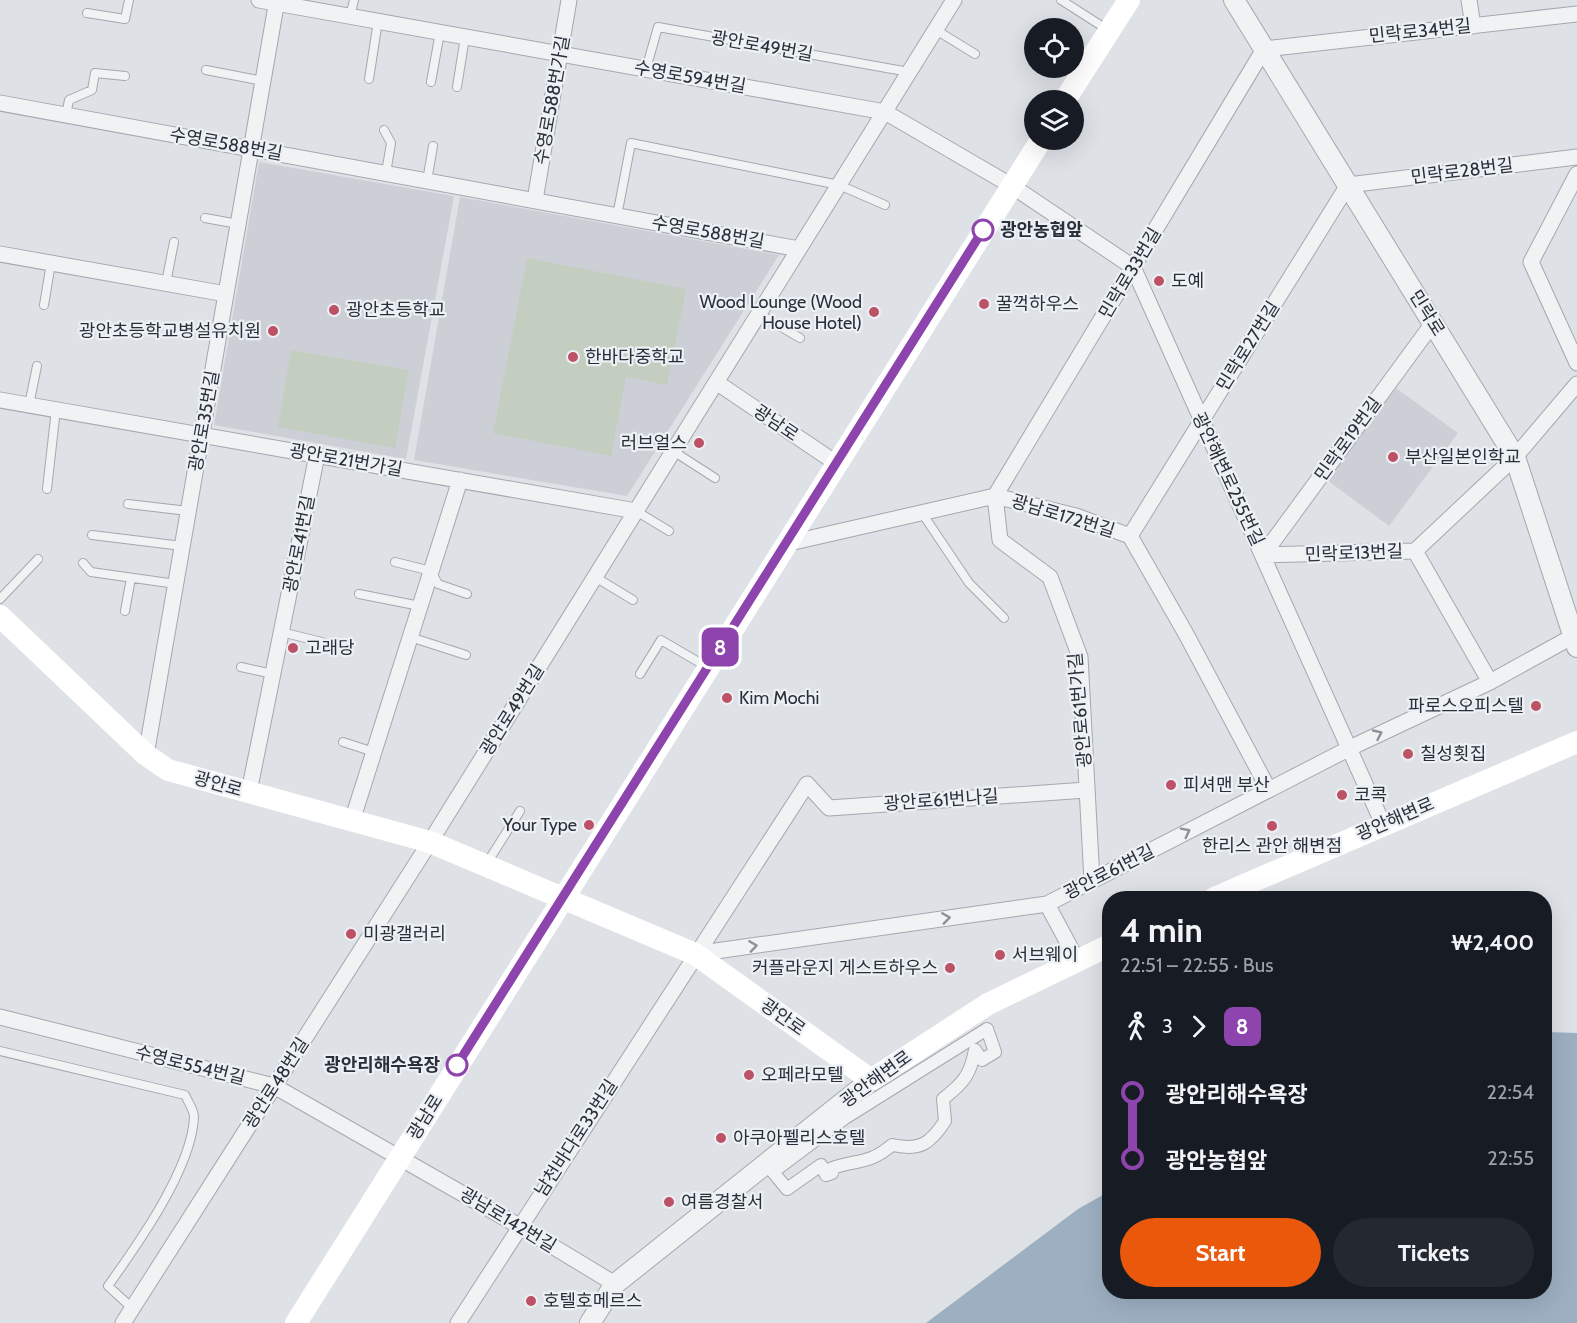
<!DOCTYPE html>
<meta charset="utf-8">
<style>
:root{--surface:#171b24;--page:#242831;--text:#f1f3f6;--muted:#9ea1a6;--accent:#ea580c}
body{margin:0;font-family:Cabin,"Noto Sans KR",sans-serif;background:var(--page);color:var(--text);height:100vh;display:flex;flex-direction:column;font-size:22px;white-space:nowrap}
*{box-sizing:border-box;margin:0}
p{font-size:20px;color:var(--muted)}
.icon{flex:none;width:33px;height:33px;fill:none;stroke:currentColor;stroke-width:2;stroke-linecap:round;stroke-linejoin:round}
.map{position:relative;flex:1;overflow:hidden}
.panel{position:absolute;left:1102px;top:891px;width:450px;height:408px;display:flex;flex-direction:column;background:var(--surface);border-radius:24px;box-shadow:0 6px 24px #0002}
.panel>*{flex:none}
.badge{padding:0 12px;border-radius:9px;font-size:21px;line-height:39px}
.tools{position:absolute;left:1024px;top:18px;display:grid;gap:12px}
.tools a{display:grid;place-items:center;width:60px;height:60px;border-radius:50%;background:var(--surface);box-shadow:0 6px 24px #0002;font-size:30px}
.map>.badge{position:absolute;translate:-50% -50%;box-shadow:0 0 0 3px #fff}
.legs{display:flex;align-items:center;gap:9px;height:66px;padding:0 18px;font-size:20px}
.legs p{margin-inline-start:auto}
.overview{display:flex;align-items:center;justify-content:space-between;height:102px;padding:0 18px}
h1{font-size:33px;font-weight:800;line-height:45px}
.primary-button{display:flex;gap:12px;margin-top:auto;padding:12px 18px}
.primary-button a{flex:1;height:69px;border-radius:36px;background:var(--accent);color:#fff;font-size:24px;font-weight:800;line-height:69px;text-align:center}
.primary-button a+a{background:var(--page);color:var(--text)}
ul{padding:0 18px;list-style:none}
li{display:flex;align-items:center;gap:21px;height:66px;font-size:22px}
li i{display:grid;place-items:center;width:9px;height:100%;margin:0 8px;background:currentColor}
li i::after{content:'';width:15px;height:15px;margin:-8px;border:4px solid;border-radius:50%;background:var(--surface)}
li p{margin-inline-start:auto}
li:first-child i{background:linear-gradient(#0000 50%,currentColor 0)}
li:last-child i{background:linear-gradient(currentColor 50%,#0000 0)}
.map>svg:first-child{display:block}
.built{fill:#ccd0d6}
.green{fill:#c4cec0}
.water{fill:#9db0c2}
.lines{fill:none;stroke-linecap:round;stroke-linejoin:round}
.service-casing{stroke:#a4a8af;stroke-width:10}
.pedestrian-casing{stroke:#a4a8af;stroke-width:14}
.minor-casing{stroke:#a4a8af;stroke-width:17}
.tertiary-casing{stroke:#a4a8af;stroke-width:22}
.service{stroke:#f0f2f4;stroke-width:8}
.pedestrian{stroke:#f0f2f4;stroke-width:12}
.minor{stroke:#f0f2f4;stroke-width:15}
.tertiary{stroke:#f0f2f4;stroke-width:20}
.secondary{stroke:#fff;stroke-width:22}
.oneway{stroke:#8c9197}
.line-1-casing{stroke:#fff;stroke-width:14}
.line-1{stroke:#8e44ad;stroke-width:9}
.stop-1-dot{fill:#fff;stroke:#8e44ad;stroke-width:3}
.poi-dot{fill:#bd5165;stroke:#edf0f4;stroke-width:2}
.labels{text-anchor:middle;stroke-width:4.5;stroke-linejoin:round;paint-order:stroke}
.street-label{font-size:18px;fill:#29303a;stroke:#edf0f4}
.stop-label{font-size:18px;font-weight:bold;fill:#29303a;stroke:#edf0f4;text-anchor:start}
.poi-label{font-size:18px;fill:#29303a;stroke:#edf0f4;text-anchor:start}
</style>
<div class="map">
<svg width="1577" height="1323" viewBox="0 0 1577 1323">
<rect width="100%" height="100%" fill="#dee1e6"/>
<!-- built -->
<path class="built" d="M259,162L454,196L406,459L214,425Z
M460,197L779,255L627,496L414,460Z
M1396,388L1458,433L1389,526L1327,480Z"/>
<!-- green -->
<path class="green" d="M527,258L686,289L667,385L626,377L611,456L493,433Z
M291,350L409,370L395,448L278,427Z"/>
<!-- water -->
<path class="water" d="M1545,1032L1577,1033V1323H926L1078,1209L1110,1191V1292H1545Z"/>
<g class="lines">
<defs>
<path id="service" d="M1061,0L1108,30
M87,13L125,19L129,0
M350,16L354,0
M936,30L975,54
M646,69L658,27L909,72
M206,70L263,81
M369,79L378,21
M431,82L440,32
M457,87L465,37
M66,115L69,100L92,90L95,73L125,76
M384,130L391,143L386,173
M427,181L433,146
M617,216L631,143L839,185L885,205
M205,218L238,224
M166,283L174,242
M44,305L51,263
M759,314L800,338
M29,405L37,366
M673,451L715,478
M47,489L56,409
M128,504L188,511
M636,511L669,531
M922,513L969,583L1004,618
M92,535L182,546
M395,562L431,571L438,584L467,594
M83,563L91,572L176,584
M595,577L633,600
M359,594L420,606
M0,599L38,559
M125,611L131,578
M281,632L322,642
M410,637L466,655
M241,667L273,674
M640,674L661,640L707,667
M343,742L374,752
M487,863L520,811
M0,1051L185,1095C188,1102 194,1110 194,1117C192,1168 138,1244 108,1286L132,1308"/>
<path id="pedestrian" d="M987,1029L995,1052L982,1060L975,1050C970,1076 963,1083 943,1099L945,1121C930,1144 920,1151 892,1145C867,1166 856,1159 830,1169L832,1173L826,1175L821,1165L787,1189L773,1172L845,1118Z"/>
<path id="minor" d="M259,0L885,112L1012,186L1133,267L1383,824
M1469,0L1473,26
M0,103L799,249
M1577,174L1531,262L1577,363
M535,200L569,0
M0,254L226,294
M716,382L836,463
M0,400L636,511
M1130,536L1348,185L1577,157
M785,544L995,496L1076,516L1130,536L1186,634L1269,790
M1415,551L1490,682
M1263,555L1415,551L1515,457L1577,384
M1263,555L1433,323
M146,755L277,0
M249,792L317,455
M352,821L460,480
M1092,881L1080,657L1050,577L1000,540L995,496L1264,49L1577,14
M1047,904L1077,960
M695,954L1047,904L1352,747L1490,682L1577,634
M0,1017L274,1086L519,1226L615,1284
M123,1323L430,842L954,0
M458,1323L807,784L829,808L1086,790"/>
<path id="tertiary" d="M1234,0L1515,457L1577,647
M590,1323L615,1284L871,1080"/>
</defs>
<!-- service casing -->
<use href="#service" class="service-casing"/>
<!-- pedestrian casing -->
<use href="#pedestrian" class="pedestrian-casing"/>
<!-- minor casing -->
<use href="#minor" class="minor-casing"/>
<!-- tertiary casing -->
<use href="#tertiary" class="tertiary-casing"/>
<!-- service -->
<use href="#service" class="service"/>
<!-- pedestrian -->
<use href="#pedestrian" class="pedestrian"/>
<!-- minor -->
<use href="#minor" class="minor"/>
<!-- tertiary -->
<use href="#tertiary" class="tertiary"/>
<!-- secondary -->
<path class="secondary" d="M1065,100L1129,0
M0,616L146,755L168,770L430,842L695,954L871,1080L988,1004L1110,945
M1214,898L1577,742
M296,1323L1041,140"/>
</g>
<!-- one-way arrows -->
<defs><path id="oneway-chevron" d="M-2-3.5L2.5 0L-2 3.5" fill="none" stroke-width="1.6" stroke-linecap="round" stroke-linejoin="round" transform="scale(1.5)"/></defs>
<g class="oneway">
<use href="#oneway-chevron" transform="translate(1378 734) rotate(-25)"/>
<use href="#oneway-chevron" transform="translate(1186 832) rotate(-27)"/>
<use href="#oneway-chevron" transform="translate(946 918) rotate(-8)"/>
<use href="#oneway-chevron" transform="translate(753 946) rotate(-8)"/>
</g>
<g class="lines">
<defs>
<path id="line-1" d="M457,1065L983,230"/>
</defs>
<!-- line-1 casing -->
<use href="#line-1" class="line-1-casing"/>
<!-- line-1 -->
<use href="#line-1" class="line-1"/>
</g>
<!-- markers -->
<g class="stop-1-dot">
<circle cx="983" cy="230" r="10"/>
<circle cx="457" cy="1065" r="10"/>
</g>
<g class="poi-dot">
<circle cx="1159" cy="281" r="6"/>
<circle cx="984" cy="304" r="6"/>
<circle cx="334" cy="310" r="6"/>
<circle cx="874" cy="312" r="6"/>
<circle cx="273" cy="331" r="6"/>
<circle cx="573" cy="357" r="6"/>
<circle cx="699" cy="443" r="6"/>
<circle cx="1393" cy="457" r="6"/>
<circle cx="293" cy="648" r="6"/>
<circle cx="727" cy="698" r="6"/>
<circle cx="1536" cy="706" r="6"/>
<circle cx="1408" cy="754" r="6"/>
<circle cx="1171" cy="785" r="6"/>
<circle cx="1342" cy="795" r="6"/>
<circle cx="589" cy="825" r="6"/>
<circle cx="1272" cy="826" r="6"/>
<circle cx="351" cy="934" r="6"/>
<circle cx="1000" cy="955" r="6"/>
<circle cx="950" cy="968" r="6"/>
<circle cx="749" cy="1075" r="6"/>
<circle cx="721" cy="1138" r="6"/>
<circle cx="669" cy="1202" r="6"/>
<circle cx="531" cy="1301" r="6"/>
</g>
<g class="labels">
<!-- street labels -->
<g class="street-label">
<text transform="translate(1420 31) rotate(-6)" y="6">민락로34번길</text>
<text transform="translate(762 46) rotate(10)" y="6">광안로49번길</text>
<text transform="translate(690 77) rotate(10)" y="6">수영로594번길</text>
<text transform="translate(552 100) rotate(-80)" y="6">수영로588번가길</text>
<text transform="translate(226 144) rotate(10)" y="6">수영로588번길</text>
<text transform="translate(1462 171) rotate(-7)" y="6">민락로28번길</text>
<text transform="translate(708 232) rotate(10)" y="6">수영로588번길</text>
<text transform="translate(1130 273) rotate(-59)" y="6">민락로33번길</text>
<text transform="translate(1427 313) rotate(58)" y="6">민락로</text>
<text transform="translate(1248 346) rotate(-58)" y="6">민락로27번길</text>
<text transform="translate(204 421) rotate(-80)" y="6">광안로35번길</text>
<text transform="translate(776 423) rotate(34)" y="6">광남로</text>
<text transform="translate(1348 439) rotate(-54)" y="6">민락로19번길</text>
<text transform="translate(346 460) rotate(10)" y="6">광안로21번가길</text>
<text transform="translate(1228 479) rotate(65)" y="6">광안해변로255번길</text>
<text transform="translate(1063 516) rotate(17)" y="6">광남로172번길</text>
<text transform="translate(299 544) rotate(-79)" y="6">광안로41번길</text>
<text transform="translate(1354 553) rotate(-2)" y="6">민락로13번길</text>
<text transform="translate(512 710) rotate(-58)" y="6">광안로49번길</text>
<text transform="translate(1080 710) rotate(-95)" y="6">광안로61번가길</text>
<text transform="translate(218 784) rotate(16)" y="6">광안로</text>
<text transform="translate(941 800) rotate(-4)" y="6">광안로61번나길</text>
<text transform="translate(1395 819) rotate(-23)" y="6">광안해변로</text>
<text transform="translate(1109 872) rotate(-27)" y="6">광안로61번길</text>
<text transform="translate(783 1017) rotate(35)" y="6">광안로</text>
<text transform="translate(190 1065) rotate(14)" y="6">수영로554번길</text>
<text transform="translate(876 1079) rotate(-36)" y="6">광안해변로</text>
<text transform="translate(276 1083) rotate(-57)" y="6">광안로48번길</text>
<text transform="translate(425 1117) rotate(-58)" y="6">광남로</text>
<text transform="translate(576 1138) rotate(-57)" y="6">남천바다로33번길</text>
<text transform="translate(508 1220) rotate(31)" y="6">광남로142번길</text>
</g>
<!-- stop labels -->
<g class="stop-label">
<text x="1000" y="236">광안농협앞</text>
<text x="440" y="1071" text-anchor="end">광안리해수욕장</text>
</g>
<!-- poi labels -->
<g class="poi-label">
<text x="1171" y="287">도예</text>
<text x="862" y="308" text-anchor="end">Wood Lounge (Wood<tspan x="862" dy="21">House Hotel)</tspan></text>
<text x="996" y="310">꿀꺽하우스</text>
<text x="346" y="316">광안초등학교</text>
<text x="261" y="337" text-anchor="end">광안초등학교병설유치원</text>
<text x="585" y="363">한바다중학교</text>
<text x="687" y="449" text-anchor="end">러브얼스</text>
<text x="1405" y="463">부산일본인학교</text>
<text x="305" y="654">고래당</text>
<text x="739" y="704">Kim Mochi</text>
<text x="1524" y="712" text-anchor="end">파로스오피스텔</text>
<text x="1420" y="760">칠성횟집</text>
<text x="1183" y="791">피셔맨 부산</text>
<text x="1354" y="801">코콕</text>
<text x="577" y="831" text-anchor="end">Your Type</text>
<text x="1272" y="852" text-anchor="middle">한리스 관안 해변점</text>
<text x="363" y="940">미광갤러리</text>
<text x="1012" y="961">서브웨이</text>
<text x="938" y="974" text-anchor="end">커플라운지 게스트하우스</text>
<text x="761" y="1081">오페라모텔</text>
<text x="733" y="1144">아쿠아펠리스호텔</text>
<text x="681" y="1208">여름경찰서</text>
<text x="543" y="1307">호텔호메르스</text>
</g>
</g>
</svg>
<div class="tools">
<a><svg class="icon" aria-label="locate" viewBox="0 0 24 24"><circle cx="12" cy="12" r="6"/><path d="M12 2v4M12 18v4M2 12h4M18 12h4"/></svg></a>
<a><svg class="icon" aria-label="layers" viewBox="0 0 24 24"><path d="M12 4l9 5-9 5-9-5zM3 14l9 5 9-5"/></svg></a>
</div>
<b class="badge" style="left:720px;top:647px;background:#8e44ad;color:#fff">8</b>
<section class="panel">
<div class="overview"><div><h1>4 min</h1><p>22:51 – 22:55 · Bus</p></div><b>₩2,400</b></div>
<div class="legs"><svg class="icon" aria-label="walk" viewBox="0 0 24 24"><circle cx="13" cy="4" r="2"/><path d="M13 8l-2 6 4 7M11 14l-3 7M7 12l3-4h3l4 4"/></svg>3<svg class="icon" aria-label="forward" viewBox="0 0 24 24"><path d="M9 5l7 7-7 7"/></svg><b class="badge" style="background:#8e44ad;color:#fff">8</b></div>
<ul>
<li><i style="color:#8e44ad"></i><b>광안리해수욕장</b><p>22:54</p></li>
<li><i style="color:#8e44ad"></i><b>광안농협앞</b><p>22:55</p></li>
</ul>
<div class="primary-button"><a>Start</a><a>Tickets</a></div>
</section>
</div>
